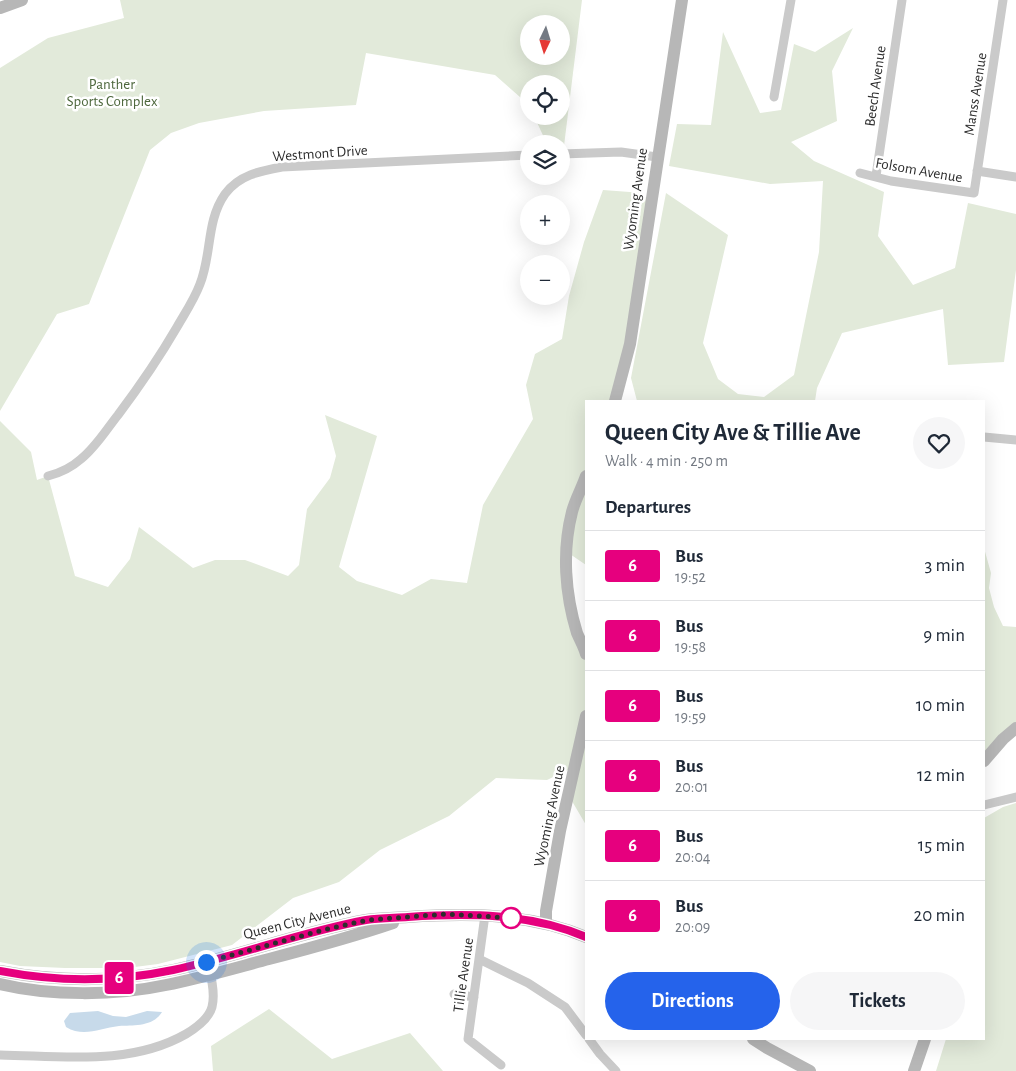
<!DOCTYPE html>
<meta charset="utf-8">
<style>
:root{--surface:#fff;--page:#f6f6f7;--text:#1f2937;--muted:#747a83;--line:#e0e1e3;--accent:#2563eb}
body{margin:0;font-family:"Alegreya Sans",sans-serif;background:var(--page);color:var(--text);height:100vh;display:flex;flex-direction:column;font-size:19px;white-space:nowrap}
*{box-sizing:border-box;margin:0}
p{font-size:16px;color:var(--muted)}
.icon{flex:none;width:28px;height:28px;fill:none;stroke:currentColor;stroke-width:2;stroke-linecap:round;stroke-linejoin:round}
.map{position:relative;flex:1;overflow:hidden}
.side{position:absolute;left:585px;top:400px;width:400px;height:640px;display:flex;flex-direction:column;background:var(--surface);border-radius:0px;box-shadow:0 5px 20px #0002}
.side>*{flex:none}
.badge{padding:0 10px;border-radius:4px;font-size:18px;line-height:32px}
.needle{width:32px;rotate:184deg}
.fabs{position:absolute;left:520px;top:15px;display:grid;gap:10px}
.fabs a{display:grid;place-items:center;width:50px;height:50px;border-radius:50%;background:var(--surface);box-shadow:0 5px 20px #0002;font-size:25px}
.you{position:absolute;width:25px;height:25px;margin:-12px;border:4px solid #fff;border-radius:50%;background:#1a73e8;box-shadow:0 0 0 8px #1a73e833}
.map>.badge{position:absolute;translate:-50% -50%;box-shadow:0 0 0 2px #fff}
h2{padding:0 20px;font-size:19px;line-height:45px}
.round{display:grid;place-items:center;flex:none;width:52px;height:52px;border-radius:26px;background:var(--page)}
.summary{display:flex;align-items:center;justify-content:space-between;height:85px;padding:0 20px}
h1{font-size:24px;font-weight:700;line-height:38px}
.button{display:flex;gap:10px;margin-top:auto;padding:10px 20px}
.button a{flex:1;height:58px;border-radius:30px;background:var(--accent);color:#fff;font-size:20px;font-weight:700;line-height:58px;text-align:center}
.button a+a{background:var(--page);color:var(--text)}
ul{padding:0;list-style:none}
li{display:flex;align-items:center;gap:15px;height:70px;padding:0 20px;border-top:1px solid var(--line)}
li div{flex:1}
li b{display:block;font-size:19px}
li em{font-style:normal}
li .badge{min-width:55px;font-weight:700;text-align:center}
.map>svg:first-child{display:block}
.green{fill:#e2eada;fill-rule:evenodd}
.water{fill:#c7daea}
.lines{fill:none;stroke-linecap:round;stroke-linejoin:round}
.street{stroke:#cacaca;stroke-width:9}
.secondary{stroke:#b7b7b7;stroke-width:12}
.line-casing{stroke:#fff;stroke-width:11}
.line{stroke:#e6007e;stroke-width:8}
.walk{stroke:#2d2d2d;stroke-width:5;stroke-dasharray:0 9}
.stop-dot{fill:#fff;stroke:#e6007e;stroke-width:2.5}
.labels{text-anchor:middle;stroke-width:5;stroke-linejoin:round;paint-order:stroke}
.park-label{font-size:15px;fill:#4d673c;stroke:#fff}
.street-label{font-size:15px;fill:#2d2d2d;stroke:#fff}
</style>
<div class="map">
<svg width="1016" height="1071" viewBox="0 0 1016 1071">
<rect width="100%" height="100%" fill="#fff"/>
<!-- green -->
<path class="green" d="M120,0H582L563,154H561V144H547L534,116H561V84H529V105L495,75L366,53L356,105L264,111L199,123L171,133L150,150L89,304L57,314L0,411V68L48,38L124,18ZM529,24H561V56H529Z
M853,28L832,71L837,121L791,142L814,161L884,192L878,236L913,285L955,268L968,203L1016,214V270L1004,362L948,365L943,309L842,333L817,388L815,401H637L631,378L666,193L728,235L703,343L718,379L738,394L764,397L794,375L819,252L823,181L770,184L669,166L677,124L711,125L723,32L760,113L781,110L794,44L815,52Z
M603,190L643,193L650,205L615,401H586V565L567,552L566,571L586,654V825L569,796L576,766L547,780L496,778L449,816L380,850L339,882L293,898L232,945L158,964L127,968H65L20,966L0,962V421L31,452L37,480L48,476L75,576L108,587L130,559L139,527L193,568L215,560H245L288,576L299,565L307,509L330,478L336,456L325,415L377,436L339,567L357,581L402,595L431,579L467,583L483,505L533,419L526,385L535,354L562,339L569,296L584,242Z
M984,548L991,573L989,588L994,607L1003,626L1016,627V728L984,761Z
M1016,803V1071H936L946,1039H984V818L1003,807Z
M269,1009L332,1059L410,1033L443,1071H213L211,1046Z"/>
<!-- water -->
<path class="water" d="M98,1011L113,1016L126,1017L147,1011L162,1012C153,1027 134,1025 119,1026C100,1028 84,1038 66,1027L64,1021L70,1013Z"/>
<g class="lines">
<!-- street -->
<path class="street" d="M774,97L791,0
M561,154L621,152L657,157
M977,171L1016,177
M860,173L891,181L974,193L1003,0
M876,176L902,0
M984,437L1016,440
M48,476C60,473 72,467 81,459C96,447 106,430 118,415C139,387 159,358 177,327C185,313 194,300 200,284C212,254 206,221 225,194C239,175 260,171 282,167L529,155
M984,805L1016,797
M485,915L468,1039L501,1065
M479,959L528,983L565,1007L586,1035
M454,994L474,997
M589,1039L600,1054L616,1071
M0,1055C63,1056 130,1066 186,1034C196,1028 209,1018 212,1007C215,995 212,980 209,969"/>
<!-- secondary -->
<path class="secondary" d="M0,8L22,0
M615,401L630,344L682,0
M586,476C582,488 575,500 572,512C562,551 565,594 577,633C580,640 584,647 586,654
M984,761L1003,739L1016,728
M546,923V911L560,831L586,716
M0,971C57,982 116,982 173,970C238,956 301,932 366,920C380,918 394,918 408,917C468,913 530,913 586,937
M0,984C50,996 115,996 166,985C201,978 235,968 269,959C311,948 352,937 393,923
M753,1039L767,1048L810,1071
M914,1071L925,1039"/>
</g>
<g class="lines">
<defs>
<path id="line" d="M0,971C57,982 116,982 173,970C238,956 301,932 366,920C380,918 394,918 408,917C467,913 531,913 586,937"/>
</defs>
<!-- line casing -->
<use href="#line" class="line-casing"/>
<!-- line -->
<use href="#line" class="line"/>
<!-- walk -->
<path class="walk" d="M206,962L327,929L368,920L446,914L511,918"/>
</g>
<!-- markers -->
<circle class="stop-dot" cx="511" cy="918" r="10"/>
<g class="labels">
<!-- park labels -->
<g class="park-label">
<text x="112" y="89">Panther<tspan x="112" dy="17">Sports Complex</tspan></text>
</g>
<!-- street labels -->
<g class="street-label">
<text transform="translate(875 86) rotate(-82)" y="5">Beech Avenue</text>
<text transform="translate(975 94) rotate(-81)" y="5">Manss Avenue</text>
<text transform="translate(320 153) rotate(-4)" y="5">Westmont Drive</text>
<text transform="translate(919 170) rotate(10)" y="5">Folsom Avenue</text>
<text transform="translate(635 199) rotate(-82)" y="5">Wyoming Avenue</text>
<text transform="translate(549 816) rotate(-78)" y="5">Wyoming Avenue</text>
<text transform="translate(297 921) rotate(-14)" y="5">Queen City Avenue</text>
<text transform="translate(463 975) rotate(-82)" y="5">Tillie Avenue</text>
</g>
</g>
</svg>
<div class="fabs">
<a><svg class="needle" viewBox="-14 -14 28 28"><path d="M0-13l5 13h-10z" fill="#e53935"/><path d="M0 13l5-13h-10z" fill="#747a83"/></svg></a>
<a><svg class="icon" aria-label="locate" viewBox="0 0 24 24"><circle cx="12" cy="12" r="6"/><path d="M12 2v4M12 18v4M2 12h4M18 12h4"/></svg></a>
<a><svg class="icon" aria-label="layers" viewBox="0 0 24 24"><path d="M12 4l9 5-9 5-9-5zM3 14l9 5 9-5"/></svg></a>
<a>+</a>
<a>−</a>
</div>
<div class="you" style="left:206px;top:962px"></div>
<b class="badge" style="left:119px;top:978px;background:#e6007e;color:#fff">6</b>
<section class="side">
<div class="summary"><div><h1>Queen City Ave &amp; Tillie Ave</h1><p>Walk · 4 min · 250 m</p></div><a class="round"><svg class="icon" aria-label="heart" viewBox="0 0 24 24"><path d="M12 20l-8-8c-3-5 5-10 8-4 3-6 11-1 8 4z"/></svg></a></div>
<h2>Departures</h2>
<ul>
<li><span class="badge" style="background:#e6007e;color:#fff">6</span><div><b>Bus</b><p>19:52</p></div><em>3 min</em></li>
<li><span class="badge" style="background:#e6007e;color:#fff">6</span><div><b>Bus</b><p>19:58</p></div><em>9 min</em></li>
<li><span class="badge" style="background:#e6007e;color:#fff">6</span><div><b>Bus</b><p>19:59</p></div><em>10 min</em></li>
<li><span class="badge" style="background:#e6007e;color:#fff">6</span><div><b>Bus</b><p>20:01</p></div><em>12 min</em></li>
<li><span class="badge" style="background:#e6007e;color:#fff">6</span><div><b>Bus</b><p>20:04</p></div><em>15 min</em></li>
<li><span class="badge" style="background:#e6007e;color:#fff">6</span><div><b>Bus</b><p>20:09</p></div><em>20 min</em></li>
</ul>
<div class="button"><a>Directions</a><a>Tickets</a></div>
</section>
</div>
